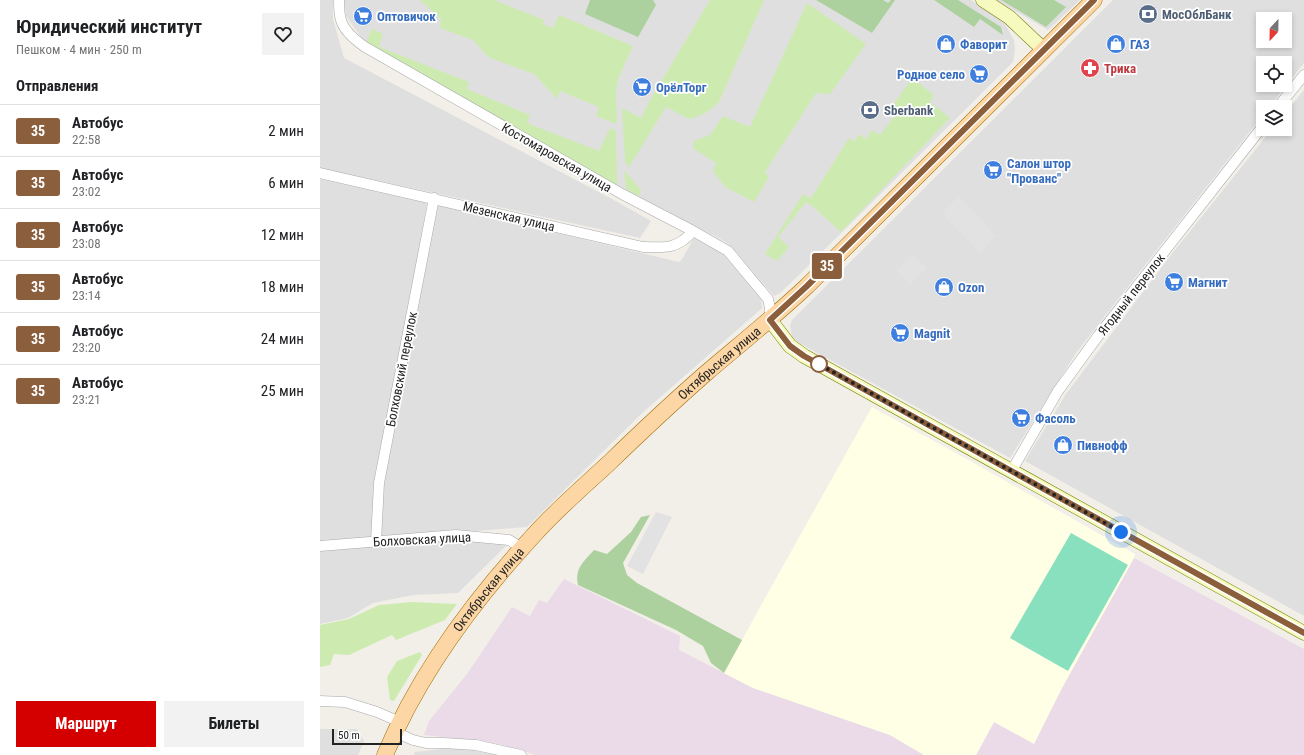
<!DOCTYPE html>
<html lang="ru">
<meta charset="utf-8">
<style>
:root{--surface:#fff;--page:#f2f2f2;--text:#202124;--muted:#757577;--line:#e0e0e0;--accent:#d40000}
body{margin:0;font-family:"Roboto Condensed",sans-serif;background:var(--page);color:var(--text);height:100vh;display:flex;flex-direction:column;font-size:15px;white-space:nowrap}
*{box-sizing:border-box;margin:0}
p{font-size:13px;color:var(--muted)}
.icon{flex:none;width:22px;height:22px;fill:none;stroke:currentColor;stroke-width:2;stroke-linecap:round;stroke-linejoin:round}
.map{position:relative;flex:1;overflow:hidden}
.details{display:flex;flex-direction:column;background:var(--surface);width:320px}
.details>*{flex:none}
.badge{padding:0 8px;border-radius:3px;font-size:14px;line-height:26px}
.needle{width:26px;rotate:202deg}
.controls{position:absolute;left:936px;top:12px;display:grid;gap:8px}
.controls a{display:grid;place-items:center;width:36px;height:36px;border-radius:0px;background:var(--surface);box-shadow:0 2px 6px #0003;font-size:20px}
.scale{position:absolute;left:12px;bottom:10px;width:70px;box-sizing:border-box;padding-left:4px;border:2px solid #222;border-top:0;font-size:11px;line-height:14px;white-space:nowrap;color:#222;-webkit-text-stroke:3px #fff;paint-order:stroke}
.you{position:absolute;width:20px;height:20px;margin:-10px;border:3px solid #fff;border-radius:50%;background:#1a73e8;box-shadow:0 0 0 6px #1a73e833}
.map>.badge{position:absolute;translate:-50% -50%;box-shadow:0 0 0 2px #fff}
h2{padding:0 16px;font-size:15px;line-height:36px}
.round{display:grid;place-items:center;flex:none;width:42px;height:42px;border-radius:0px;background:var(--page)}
.headline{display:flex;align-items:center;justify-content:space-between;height:68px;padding:0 16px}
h1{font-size:19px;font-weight:700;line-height:30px}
.button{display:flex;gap:8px;margin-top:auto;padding:8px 16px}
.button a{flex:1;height:46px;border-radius:0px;background:var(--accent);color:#fff;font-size:16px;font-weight:700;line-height:46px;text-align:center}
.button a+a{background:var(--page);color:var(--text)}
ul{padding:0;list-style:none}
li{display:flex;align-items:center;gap:12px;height:52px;padding:0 16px;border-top:1px solid var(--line)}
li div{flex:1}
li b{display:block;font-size:15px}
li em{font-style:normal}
li .badge{min-width:44px;font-weight:700;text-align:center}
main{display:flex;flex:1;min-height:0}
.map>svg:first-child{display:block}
.residential{fill:#e0dfdf;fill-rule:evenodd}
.industrial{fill:#ebdbe8}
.education{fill:#ffffe5}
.grass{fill:#cdebb0}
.forest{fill:#add19e}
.pitch{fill:#88e0be}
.parking{fill:#e2e2e2}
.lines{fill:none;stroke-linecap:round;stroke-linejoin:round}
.street-casing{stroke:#a9a9a9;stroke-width:11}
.secondary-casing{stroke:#707d05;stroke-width:15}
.primary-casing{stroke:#a06b00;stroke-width:17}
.street{stroke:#fff;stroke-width:10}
.secondary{stroke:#f7fabf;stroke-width:14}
.primary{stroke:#fcd6a4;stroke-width:16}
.line-casing{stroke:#fff;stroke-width:9}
.line{stroke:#8b5e3c;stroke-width:6}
.walk{stroke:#222;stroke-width:4;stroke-dasharray:0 7.2}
.stop-dot{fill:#fff;stroke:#8b5e3c;stroke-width:2}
.labels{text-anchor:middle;stroke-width:3.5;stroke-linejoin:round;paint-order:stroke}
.service-label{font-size:13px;font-weight:bold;fill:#4e5e75;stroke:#fff;text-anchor:start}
.shop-label{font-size:13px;font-weight:bold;fill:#366cbe;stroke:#fff;text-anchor:start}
.health-label{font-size:13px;font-weight:bold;fill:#be3a42;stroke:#fff;text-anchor:start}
.street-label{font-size:13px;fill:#222;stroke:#fff}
</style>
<main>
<section class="details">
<div class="headline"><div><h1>Юридический институт</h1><p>Пешком · 4 мин · 250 m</p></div><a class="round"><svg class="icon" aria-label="heart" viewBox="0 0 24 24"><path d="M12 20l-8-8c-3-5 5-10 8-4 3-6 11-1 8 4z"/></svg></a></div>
<h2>Отправления</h2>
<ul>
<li><span class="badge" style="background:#8b5e3c;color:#fff">35</span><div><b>Автобус</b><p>22:58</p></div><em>2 мин</em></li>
<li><span class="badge" style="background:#8b5e3c;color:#fff">35</span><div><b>Автобус</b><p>23:02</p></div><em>6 мин</em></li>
<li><span class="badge" style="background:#8b5e3c;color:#fff">35</span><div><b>Автобус</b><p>23:08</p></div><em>12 мин</em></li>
<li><span class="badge" style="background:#8b5e3c;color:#fff">35</span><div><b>Автобус</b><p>23:14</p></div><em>18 мин</em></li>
<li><span class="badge" style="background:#8b5e3c;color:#fff">35</span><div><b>Автобус</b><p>23:20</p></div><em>24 мин</em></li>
<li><span class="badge" style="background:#8b5e3c;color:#fff">35</span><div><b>Автобус</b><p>23:21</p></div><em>25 мин</em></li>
</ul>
<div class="button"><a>Маршрут</a><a>Билеты</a></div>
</section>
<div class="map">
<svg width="984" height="755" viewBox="0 0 984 755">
<rect width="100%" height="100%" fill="#f2efe9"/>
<!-- residential -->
<path class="residential" d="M0,0H13V19L24,58L292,199L331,221L320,238L0,168Z
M24,0H651L670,11L685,24L694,40L695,51L693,62L477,277L460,293L454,296L412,247L404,241L304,189L45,43L26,16Z
M676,0H760L728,30Z
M793,0H984V63L949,107H943V115L756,353L690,458L479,343L472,336L470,326L472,320L476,316ZM943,19H965V41H943ZM943,63H965V85H943Z
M984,90V616L705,461L746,394L851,255L952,129H965V113Z
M0,179L107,203L58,485L55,540L0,546Z
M118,205L359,262L362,259L374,238L404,255L441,299L442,308L320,415L207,527L57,539L60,482Z
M152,538L188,544L138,593L93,595L53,603L28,618L0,624V550Z
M0,729H37L44,741L38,755H0Z
M140,747L176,755H94L95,752Z"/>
<!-- industrial -->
<path class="industrial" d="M814,558L984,649V755H656L674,722L714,743L742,688Z
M244,579L360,636L359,650L433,688L570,735L604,755H215L207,752L180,744L104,735L109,721L147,674L192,607L210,616L219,600L227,603Z"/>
<!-- education -->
<path class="education" d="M552,407L652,462L815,554L814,558L742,688L714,744L674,722L656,755H604L570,735L433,688L404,673L444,600Z"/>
<!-- grass -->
<path class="grass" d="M100,0H174L224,20L223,24L233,28L239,15L313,46L298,79L296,91L297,124L276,116L279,107L240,91L237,99L214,74L168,57L153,40L120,28L121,19Z
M390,0H444L399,102C390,111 382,116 369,119L346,107L309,167L305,162L302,108L321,118L333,95Z
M487,3L546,44L510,94L496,93L445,172L449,177L434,202L405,187L393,171L396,163L373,148L374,141L390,135L403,116L430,127Z
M52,29L63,34L59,46L62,48L149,82L147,89L210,115L207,123L279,151L290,128L296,131L297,186L46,42Z
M592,78L614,95L610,102L630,118L521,232L491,205L486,202L458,237L469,247L457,261L445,254L483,194L491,198L529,138L535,141L539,134L546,139L552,130L560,135L574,117L568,112Z
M304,170L321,190L319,196L306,189Z
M92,602L137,604L125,620L76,640L72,635L29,655L14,654L10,665L0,667V625L29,619L59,605Z
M100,652L102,655L74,701L70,700L67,677L77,661Z"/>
<!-- forest -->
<path class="forest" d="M270,0H333L336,5L318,37L265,14Z
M496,0H563L568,3L571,0H575L552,33Z
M614,0H638L681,27L683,35L660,19L654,27Z
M681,0H734L746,7L726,27Z
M330,515L303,563L307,575L317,583L422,640L404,673L391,663L383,646L356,630L258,585C254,569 264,561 274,550L287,554L311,532L321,517Z"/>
<!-- pitch -->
<path class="pitch" d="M751,533L808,565L748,671L690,638Z"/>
<!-- parking -->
<path class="parking" d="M639,196L676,236L660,253L622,213Z
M593,254L607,268L590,285L576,271Z
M336,512L352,517L323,574L307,566Z"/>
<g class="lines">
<defs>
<path id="street" d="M19,0C19,6 19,14 21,20C24,31 35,40 45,47L302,194L373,231L408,251L448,299L450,308V320
M958,107L984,75
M0,173L323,247C345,248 358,249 373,231
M692,470L738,391L778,336L943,126
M56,541L59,483L114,198
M0,546L136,535L189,540L202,548
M0,701L25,702L57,712L80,722
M75,732L93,740L106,743H123L156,745L201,755"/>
<path id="secondary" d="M663,0L689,17L723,49
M450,320L470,346L484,356L984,633"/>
<g id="primary">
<path id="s1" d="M65,755C99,673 153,601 213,536C236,510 263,487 289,463C320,433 352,403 385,374C419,345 454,317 487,286L774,0"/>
</g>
</defs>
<!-- street casing -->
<use href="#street" class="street-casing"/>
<!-- secondary casing -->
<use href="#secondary" class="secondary-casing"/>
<!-- primary casing -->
<use href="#primary" class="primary-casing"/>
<!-- street -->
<use href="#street" class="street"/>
<!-- secondary -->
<use href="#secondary" class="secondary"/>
<!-- primary -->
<use href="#primary" class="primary"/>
</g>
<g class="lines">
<defs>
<path id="line" d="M774,0L487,286L450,320L470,346L484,356L984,633"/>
</defs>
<!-- line casing -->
<use href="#line" class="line-casing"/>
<!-- line -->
<use href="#line" class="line"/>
<!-- walk -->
<path class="walk" d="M499,364L497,363L801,532"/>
</g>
<!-- icons -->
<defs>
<symbol id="bank-disc" viewBox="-11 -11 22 22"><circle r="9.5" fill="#5c6f8a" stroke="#fff"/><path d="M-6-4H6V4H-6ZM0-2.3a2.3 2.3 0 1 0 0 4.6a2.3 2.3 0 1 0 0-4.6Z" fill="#fff"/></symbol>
<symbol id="supermarket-disc" viewBox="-11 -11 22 22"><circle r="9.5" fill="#3f7fe0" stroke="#fff"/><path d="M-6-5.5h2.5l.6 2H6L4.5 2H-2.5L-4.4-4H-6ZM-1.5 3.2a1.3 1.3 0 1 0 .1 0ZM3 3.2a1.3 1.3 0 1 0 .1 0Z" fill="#fff"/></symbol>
<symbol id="shop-disc" viewBox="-11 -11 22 22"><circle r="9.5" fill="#3f7fe0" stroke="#fff"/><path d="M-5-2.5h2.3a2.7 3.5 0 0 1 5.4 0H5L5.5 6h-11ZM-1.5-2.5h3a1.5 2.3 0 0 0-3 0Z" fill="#fff"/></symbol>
<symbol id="pharmacy-disc" viewBox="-11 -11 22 22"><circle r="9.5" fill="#e0444e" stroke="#fff"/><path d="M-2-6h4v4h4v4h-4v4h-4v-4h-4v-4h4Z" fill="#fff"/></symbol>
</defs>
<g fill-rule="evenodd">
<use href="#bank-disc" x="817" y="3" width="22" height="22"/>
<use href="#supermarket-disc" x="32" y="5" width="22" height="22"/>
<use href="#shop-disc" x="615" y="33" width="22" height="22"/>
<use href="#shop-disc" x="785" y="33" width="22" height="22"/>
<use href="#pharmacy-disc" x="759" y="57" width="22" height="22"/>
<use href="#supermarket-disc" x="648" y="63" width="22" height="22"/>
<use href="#supermarket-disc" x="311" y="76" width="22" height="22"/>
<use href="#bank-disc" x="539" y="99" width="22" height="22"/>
<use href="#supermarket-disc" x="662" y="159" width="22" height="22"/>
<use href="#supermarket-disc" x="843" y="271" width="22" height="22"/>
<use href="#shop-disc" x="613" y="276" width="22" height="22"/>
<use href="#supermarket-disc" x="569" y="322" width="22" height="22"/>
<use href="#supermarket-disc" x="690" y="407" width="22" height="22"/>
<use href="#shop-disc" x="732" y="434" width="22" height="22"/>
</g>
<!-- markers -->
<circle class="stop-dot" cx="499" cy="364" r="8"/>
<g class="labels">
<!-- service labels -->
<g class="service-label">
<text x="842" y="19">МосОблБанк</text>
<text x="564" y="115">Sberbank</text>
</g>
<!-- shop labels -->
<g class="shop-label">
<text x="57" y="21">Оптовичок</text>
<text x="640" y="49">Фаворит</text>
<text x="810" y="49">ГАЗ</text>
<text x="645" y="79" text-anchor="end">Родное село</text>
<text x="336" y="92">ОрёлТорг</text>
<text x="687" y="168">Салон штор<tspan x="687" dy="15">"Прованс"</tspan></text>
<text x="868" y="287">Магнит</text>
<text x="638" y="292">Ozon</text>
<text x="594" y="338">Magnit</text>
<text x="715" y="423">Фасоль</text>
<text x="757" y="450">Пивнофф</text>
</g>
<!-- health labels -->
<g class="health-label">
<text x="784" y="73">Трика</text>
</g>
<!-- street labels -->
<g class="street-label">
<text transform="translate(237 157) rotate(30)" y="5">Костомаровская улица</text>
<text transform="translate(189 216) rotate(13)" y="5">Мезенская улица</text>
<text transform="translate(811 294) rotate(-52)" y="5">Ягодный переулок</text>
<text dy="5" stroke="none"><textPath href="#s1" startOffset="520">Октябрьская улица</textPath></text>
<text transform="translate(81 369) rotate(-79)" y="5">Болховский переулок</text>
<text transform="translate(102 539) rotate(-3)" y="5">Болховская улица</text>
<text dy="5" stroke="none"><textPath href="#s1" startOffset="196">Октябрьская улица</textPath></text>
</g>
</g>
</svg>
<div class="controls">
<a><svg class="needle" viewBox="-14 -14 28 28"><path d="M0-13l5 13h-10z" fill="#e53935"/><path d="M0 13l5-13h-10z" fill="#757577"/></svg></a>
<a><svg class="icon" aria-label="locate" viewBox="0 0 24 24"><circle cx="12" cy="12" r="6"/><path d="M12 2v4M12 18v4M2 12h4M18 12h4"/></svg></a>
<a><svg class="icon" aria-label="layers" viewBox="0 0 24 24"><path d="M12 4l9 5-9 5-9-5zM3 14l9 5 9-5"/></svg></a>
</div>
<div class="scale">50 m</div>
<div class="you" style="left:801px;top:532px"></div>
<b class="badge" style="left:507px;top:266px;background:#8b5e3c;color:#fff">35</b>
</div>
</main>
